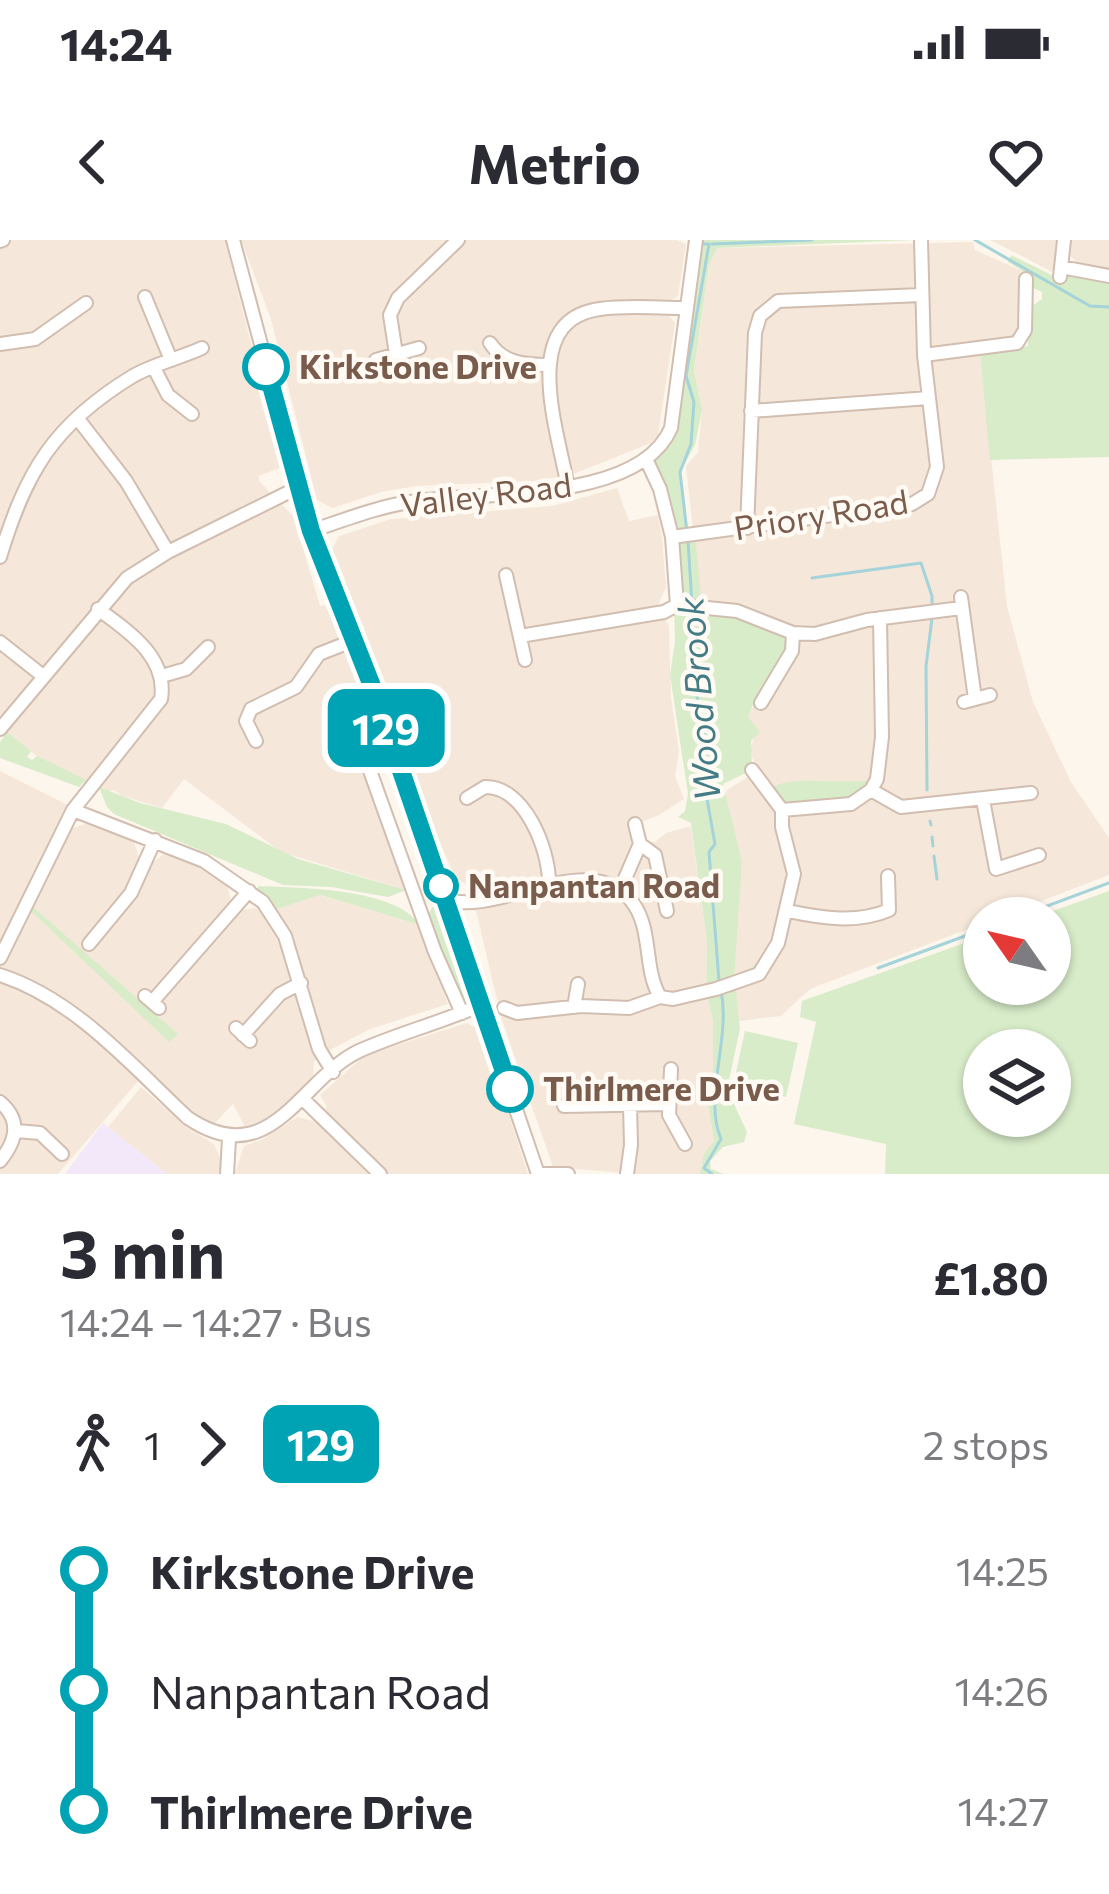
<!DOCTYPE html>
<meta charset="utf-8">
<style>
:root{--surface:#fff;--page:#f7f7f7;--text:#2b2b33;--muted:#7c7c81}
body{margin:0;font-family:Commissioner,sans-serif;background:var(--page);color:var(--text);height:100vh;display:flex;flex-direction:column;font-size:45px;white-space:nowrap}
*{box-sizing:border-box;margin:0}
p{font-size:39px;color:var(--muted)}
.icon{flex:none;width:66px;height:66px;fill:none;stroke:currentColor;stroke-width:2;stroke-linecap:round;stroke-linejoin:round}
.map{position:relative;height:934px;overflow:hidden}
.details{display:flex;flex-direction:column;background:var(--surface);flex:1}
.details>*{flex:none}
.badge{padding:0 24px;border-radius:18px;font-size:42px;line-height:78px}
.needle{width:78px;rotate:304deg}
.buttons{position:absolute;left:963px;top:657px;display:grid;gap:24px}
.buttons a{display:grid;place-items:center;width:108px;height:108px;border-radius:50%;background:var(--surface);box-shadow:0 3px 9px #0004;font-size:60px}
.map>.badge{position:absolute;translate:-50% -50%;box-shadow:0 0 0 6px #fff}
.legs{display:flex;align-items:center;gap:18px;height:132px;padding:0 60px;font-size:39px}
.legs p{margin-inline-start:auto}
.headline{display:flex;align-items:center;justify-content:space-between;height:204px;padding:0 60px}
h1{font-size:66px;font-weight:700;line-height:90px}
ul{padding:0 60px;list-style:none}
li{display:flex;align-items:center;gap:42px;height:120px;font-size:45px}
li i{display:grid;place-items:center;width:18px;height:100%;margin:0 15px;background:currentColor}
li i::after{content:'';width:30px;height:30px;margin:-15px;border:9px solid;border-radius:50%;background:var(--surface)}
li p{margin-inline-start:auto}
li:first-child i{background:linear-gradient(#0000 50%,currentColor 0)}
li:last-child i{background:linear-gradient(currentColor 50%,#0000 0)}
.status{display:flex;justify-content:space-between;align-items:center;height:84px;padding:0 60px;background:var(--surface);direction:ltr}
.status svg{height:33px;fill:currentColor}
header{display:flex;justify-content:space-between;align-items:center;height:156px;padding:0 60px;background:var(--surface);font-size:54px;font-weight:700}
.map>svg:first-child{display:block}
.residential{fill:#f5e8da}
.education{fill:#f3e8fa}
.green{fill:#d8ecc9;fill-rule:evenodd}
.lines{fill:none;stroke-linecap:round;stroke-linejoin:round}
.stream{stroke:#a5d3da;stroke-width:3}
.minor-casing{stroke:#d1beb0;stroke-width:16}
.minor{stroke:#fff;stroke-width:12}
.line-1-casing{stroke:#fff;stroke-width:27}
.line-1{stroke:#00a3b4;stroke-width:18}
.stop-1-dot{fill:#fff;stroke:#00a3b4;stroke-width:6}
.labels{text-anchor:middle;stroke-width:9;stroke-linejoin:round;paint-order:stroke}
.stop-label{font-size:33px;font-weight:bold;fill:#7a5c4d;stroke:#fffaf3;text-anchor:start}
.street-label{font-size:33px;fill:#7a5c4d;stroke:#fffaf3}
.water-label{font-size:36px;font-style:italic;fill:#437c86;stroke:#fffaf3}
</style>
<div class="status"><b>14:24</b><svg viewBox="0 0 49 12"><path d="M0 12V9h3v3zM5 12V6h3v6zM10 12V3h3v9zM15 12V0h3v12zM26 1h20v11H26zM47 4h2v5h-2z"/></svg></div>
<header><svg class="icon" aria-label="back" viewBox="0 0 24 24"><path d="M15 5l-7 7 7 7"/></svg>Metrio<svg class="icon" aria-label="heart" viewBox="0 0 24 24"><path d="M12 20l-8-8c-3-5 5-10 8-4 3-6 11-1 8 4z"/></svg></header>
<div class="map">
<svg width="1109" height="934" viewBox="0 0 1109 934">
<rect width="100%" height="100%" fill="#fdf6ec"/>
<!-- residential -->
<path class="residential" d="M0,0H225L282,227L259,236V241L294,277L320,366L332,364L360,435L342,460L341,468L406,650L281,612L184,539L162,568L122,556L114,550L105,552L45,523L0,486Z
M241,0H677L686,4L678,56L668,62L667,73L675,83L658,195L651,203L571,235L533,241L416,246L381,252L333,268L317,260L271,79Z
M990,0H1057L1054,33L1022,16Z
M1069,0H1109V29L1077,23L1068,13Z
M973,2L975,10L1022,31L1020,89L1008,100L979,105L1007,366L1033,462L1071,542L1109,598V635L997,678H984V683L810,749L781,776L739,781L732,735L742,621L725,556L727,550L757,531L750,511L755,494L748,477L755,462L789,431L802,390L741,365L701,364L686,226L698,212L702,170L694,130L709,24L716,8Z
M617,248L629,281L658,275L662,297L666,347L658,365L669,386L671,457L679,512L675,536L684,559L659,575L628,587L632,600L655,602L666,593L691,586L707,703L706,752L713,781V845L708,865L714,901L702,934H637L553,927L501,777L477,675L465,643L456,640L410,531L368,412L328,317L339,296L391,279L552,266Z
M0,531L68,565L59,584L71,589L88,583L134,601L139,618L152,623L165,613L209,632L227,643L231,662L240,670L257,668L269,681L277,669L319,655L420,685L448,764L370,789L328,811L314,821L313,841L276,875L246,889L233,864L211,887L146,832L58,934H0Z
M467,783L482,791L528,934H235L244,906L263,899L297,877L313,881L327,867L320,855L365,815Z
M141,847L189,889L214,904L221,920L219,934H167L108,887Z"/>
<!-- education -->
<path class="education" d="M103,883L108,887L167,934H65Z"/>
<!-- green -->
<path class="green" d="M703,0H913L717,8L709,24L694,130L702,170L695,205L680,232L687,294H695L702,368L737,371L793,393L792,411L765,456L758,452L748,477L760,492L751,501L752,530L723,544L742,621L734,740L761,720L762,725L735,741L740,789L727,849L747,892L744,902L723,907L710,921L711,929L724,934H700L704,914L714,901L708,865L713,845V781L706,751L707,703L691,583L678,577L685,571L688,554L670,435L675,401L672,297L646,219L666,200L670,205L677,187L690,68Z
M1011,15L1064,41L1073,33L1109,40V217L990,220L980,113L1028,106L1029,68L1042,59V52L1033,48L1030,36L1008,22Z
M7,492L31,511L27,517L32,520L37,516L86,540L79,547L0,518V502Z
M877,539L863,558L788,568L769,550C787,532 850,547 877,539Z
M99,547L140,563L226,584L298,619L406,650L388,657L331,647L283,645L114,574L107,567Z
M259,646C302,648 395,648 420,685L320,655L277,669L255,650Z
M1109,651V934H885L886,904L794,884L816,782L800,777L802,761L984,696V744H1050V678H1033ZM984,810H1050V876H984Z
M437,660L464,730L469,760L462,764L427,676Z
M33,667L178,794L169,802L31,671Z
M745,791L798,803L786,857L733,846Z"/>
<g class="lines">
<!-- stream -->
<path class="stream" d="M975,0L1090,66L1109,67
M712,4L812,0
M687,292L680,232L691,204L694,162L686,136L709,4H701
M688,301L692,364
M812,338L921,323L932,356V369
M692,373L690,417L700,474L697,482L703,489L707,559L715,604L709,612L719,741
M927,550L926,426L932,378
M930,581L931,585
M932,597L933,606
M934,616L937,639
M1015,678L1109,643
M878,728L984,689
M712,934L704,928L721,899C703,857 731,799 721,751"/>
<defs>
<path id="minor" d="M233,0L311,291L372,447L538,934H568
M0,1L3,0
M1061,27L1109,36
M1060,37L1064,0
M145,57L171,120
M490,103C503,123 525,125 548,125
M0,104L35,99L86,63
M396,114L390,75L398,58L458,0
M924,115L1017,103L1025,90L1026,39
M376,120L419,108
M154,128L168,155L192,174
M751,171L929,158
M78,179L126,241L168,312
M646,219L660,249L672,297L677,365
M568,248C559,193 517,80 600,69C628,65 658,68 686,68
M747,288L755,93L760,76L778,61L921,55
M311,291C344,280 377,267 410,262C478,251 639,264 671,188L696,0
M672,297L912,264L928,254L937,227L924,115L921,0
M0,317C26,231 54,184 133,136C154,124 180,118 202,108
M506,335L525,420
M961,357L975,459
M677,365L737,371L793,393L815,394L867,380L961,368
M520,396L664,372L677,365
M0,402L43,436
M162,436L186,429L208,407
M372,447L350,459V475L435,712L462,773
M964,462L990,455
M761,463L792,411L793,393
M0,489L127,338L168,312L297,248
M256,501L246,481L251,469L296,447L319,414L352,401
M752,530L782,570
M871,550L901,567L1031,553
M467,558L485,547C524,546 549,608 549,643
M983,560L996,629L1039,615
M73,570L204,621L263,662L285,696L319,809L333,832
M782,570L851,564L871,550L877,539L882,497L880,378
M635,584L640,604L655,615L667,671
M620,650L640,604
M447,660C500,676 595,604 635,666C652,693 644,730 660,757
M788,671C821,678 857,684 889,670L888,636
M89,704L131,653L155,600
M0,718L73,570L161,459C168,417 128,391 98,369
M0,735C75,759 131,825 188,878C271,934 300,839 359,811C399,793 443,782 483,764
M145,756L159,768
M152,762L249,651
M574,767L578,744
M504,768L517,773L581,766L629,768L660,757L673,759L716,749L759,734L778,703L794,634L782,587V570
M236,788L250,801
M243,795L280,754L301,743
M671,829L669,875L685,904
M305,861L380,934
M0,862C21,880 17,900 0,921
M564,866L667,864
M16,891L40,893L62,914
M227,934L229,899
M627,934L631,905L630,866"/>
</defs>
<!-- minor casing -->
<use href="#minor" class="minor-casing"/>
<!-- minor -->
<use href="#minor" class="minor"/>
</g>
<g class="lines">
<defs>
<path id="line-1" d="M266,127L311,291L372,446L510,849"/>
</defs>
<!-- line-1 casing -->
<use href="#line-1" class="line-1-casing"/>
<!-- line-1 -->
<use href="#line-1" class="line-1"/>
</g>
<!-- markers -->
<g class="stop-1-dot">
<circle cx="266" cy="127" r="21"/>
<circle cx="441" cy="646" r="15"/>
<circle cx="510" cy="849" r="21"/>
</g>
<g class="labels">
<!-- stop labels -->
<g class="stop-label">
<text x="299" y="139">Kirkstone Drive</text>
<text x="468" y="658">Nanpantan Road</text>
<text x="543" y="861">Thirlmere Drive</text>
</g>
<!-- street labels -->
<g class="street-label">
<text transform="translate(486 255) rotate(-7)" y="12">Valley Road</text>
<text transform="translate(821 275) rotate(-9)" y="12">Priory Road</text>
</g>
<!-- water labels -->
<g class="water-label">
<text transform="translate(699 459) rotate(-95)" y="13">Wood Brook</text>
</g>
</g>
</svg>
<div class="buttons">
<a><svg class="needle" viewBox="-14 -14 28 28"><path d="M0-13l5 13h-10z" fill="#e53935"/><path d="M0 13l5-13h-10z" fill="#7c7c81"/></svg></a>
<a><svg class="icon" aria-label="layers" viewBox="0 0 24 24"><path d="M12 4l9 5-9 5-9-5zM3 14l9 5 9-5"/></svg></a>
</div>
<b class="badge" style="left:386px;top:488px;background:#00a3b4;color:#fff">129</b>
</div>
<section class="details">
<div class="headline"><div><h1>3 min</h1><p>14:24 – 14:27 · Bus</p></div><b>£1.80</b></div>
<div class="legs"><svg class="icon" aria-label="walk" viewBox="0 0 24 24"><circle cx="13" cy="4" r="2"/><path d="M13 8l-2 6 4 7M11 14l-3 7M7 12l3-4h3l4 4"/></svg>1<svg class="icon" aria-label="forward" viewBox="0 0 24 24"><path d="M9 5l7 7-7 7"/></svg><b class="badge" style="background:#00a3b4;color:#fff">129</b><p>2 stops</p></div>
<ul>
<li><i style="color:#00a3b4"></i><b>Kirkstone Drive</b><p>14:25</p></li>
<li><i style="color:#00a3b4"></i><span>Nanpantan Road</span><p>14:26</p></li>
<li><i style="color:#00a3b4"></i><b>Thirlmere Drive</b><p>14:27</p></li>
</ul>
</section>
